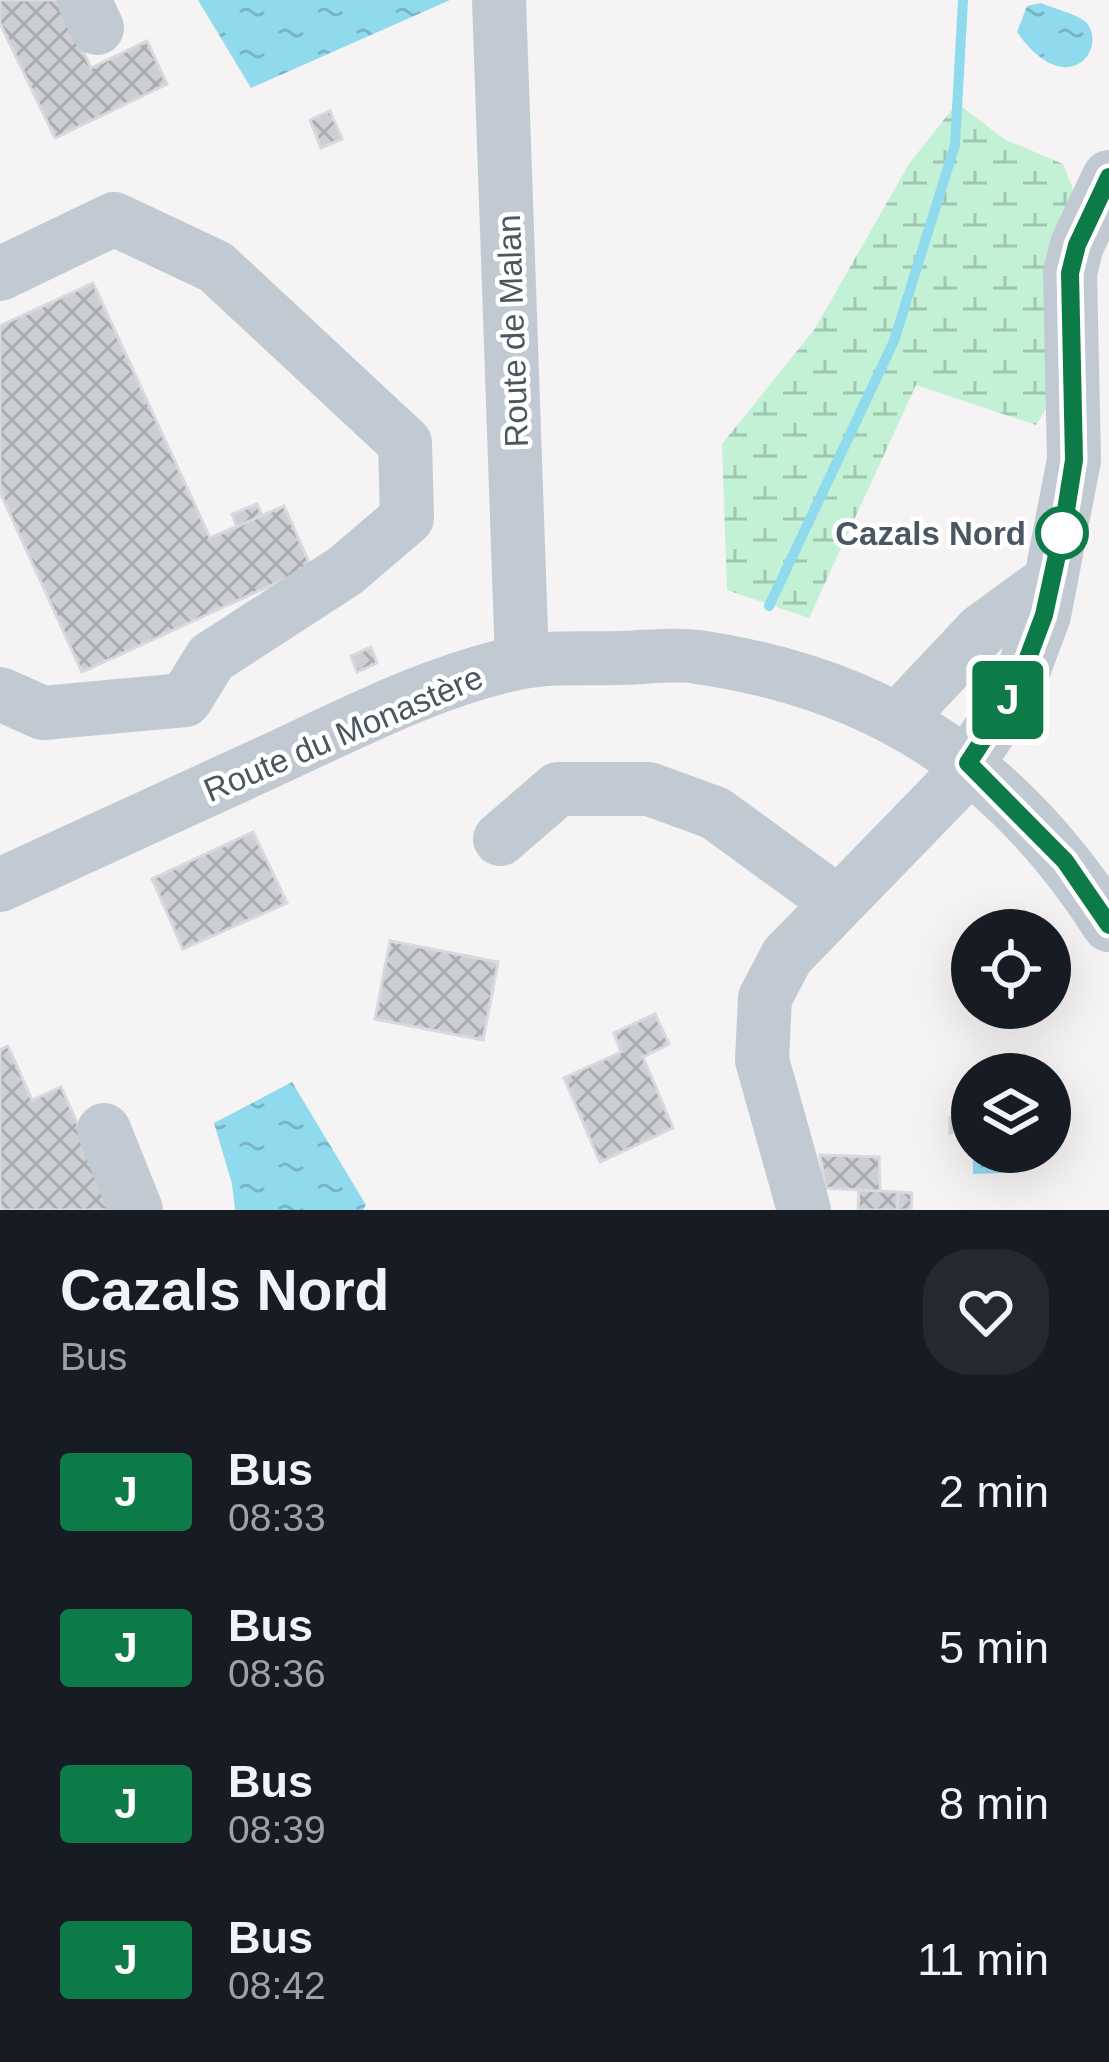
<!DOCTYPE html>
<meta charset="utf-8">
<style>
:root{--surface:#171b24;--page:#242831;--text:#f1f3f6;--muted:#9ea1a6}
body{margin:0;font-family:Arial,sans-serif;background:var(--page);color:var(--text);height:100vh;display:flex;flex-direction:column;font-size:45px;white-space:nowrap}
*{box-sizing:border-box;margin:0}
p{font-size:39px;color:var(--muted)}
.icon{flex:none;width:66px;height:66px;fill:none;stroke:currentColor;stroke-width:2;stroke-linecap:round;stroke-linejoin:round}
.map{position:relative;height:1210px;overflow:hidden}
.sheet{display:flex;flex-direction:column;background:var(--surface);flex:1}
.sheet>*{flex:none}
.badge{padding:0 24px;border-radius:9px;font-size:42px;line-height:78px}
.fabs{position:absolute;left:951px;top:909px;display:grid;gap:24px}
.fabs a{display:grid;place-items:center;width:120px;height:120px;border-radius:50%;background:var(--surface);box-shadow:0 12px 48px #0002;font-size:60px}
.map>.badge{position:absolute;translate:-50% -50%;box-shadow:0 0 0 6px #fff}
.round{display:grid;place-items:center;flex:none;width:126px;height:126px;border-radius:48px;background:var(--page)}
.headline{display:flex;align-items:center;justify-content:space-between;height:204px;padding:0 60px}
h1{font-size:57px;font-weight:700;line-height:90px}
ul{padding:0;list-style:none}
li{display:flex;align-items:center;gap:36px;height:156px;padding:0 60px}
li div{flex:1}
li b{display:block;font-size:45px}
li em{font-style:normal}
li .badge{min-width:132px;font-weight:700;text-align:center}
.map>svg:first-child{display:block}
.wetland{fill:url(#wetland-marsh)}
.water{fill:url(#water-ripples)}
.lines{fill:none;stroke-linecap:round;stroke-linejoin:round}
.stream{stroke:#90daee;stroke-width:10}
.building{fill:url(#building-cross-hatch);stroke:#d7d9de;stroke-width:3}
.minor{stroke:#c1cad2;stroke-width:54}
.line-casing{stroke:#fff;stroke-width:27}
.line{stroke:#0d7b48;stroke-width:18}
.stop-dot{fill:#fff;stroke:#0d7b48;stroke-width:6}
.labels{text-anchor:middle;stroke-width:9;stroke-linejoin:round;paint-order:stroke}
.street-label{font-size:33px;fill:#4a5661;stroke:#fff}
.stop-label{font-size:33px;font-weight:bold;fill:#4a5661;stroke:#fff;text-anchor:end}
</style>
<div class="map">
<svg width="1109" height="1210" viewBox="0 0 1109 1210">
<defs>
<pattern id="wetland-marsh" width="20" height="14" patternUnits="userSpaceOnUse" patternTransform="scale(3)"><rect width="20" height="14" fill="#c3f1d5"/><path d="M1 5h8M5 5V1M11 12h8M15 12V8" fill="none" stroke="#a0c6b0"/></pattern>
<pattern id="water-ripples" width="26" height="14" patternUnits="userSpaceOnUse" patternTransform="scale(3)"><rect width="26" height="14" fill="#90daee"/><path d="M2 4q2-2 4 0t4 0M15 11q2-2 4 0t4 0" fill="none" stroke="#78b4c4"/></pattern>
<pattern id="building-cross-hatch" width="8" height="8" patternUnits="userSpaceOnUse" patternTransform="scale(3)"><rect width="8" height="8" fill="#cdcfd5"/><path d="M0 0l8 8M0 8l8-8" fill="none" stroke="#a8abb0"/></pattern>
</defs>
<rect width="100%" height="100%" fill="#f5f3f3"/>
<!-- wetland -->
<path class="wetland" d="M957,103L1004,139L1063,164L1094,240L1085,346L1036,425L916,385L809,618L727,590L722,444L814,330L909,164Z"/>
<!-- water -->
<path class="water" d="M198,0H450L251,88Z
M1041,3C1055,9 1074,13 1086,22C1109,49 1067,103 1017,32L1027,6Z
M292,1082L366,1205L363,1210H235L232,1184L214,1123Z
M973,1152H1001L1002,1173L973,1174Z"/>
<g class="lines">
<!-- stream -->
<path class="stream" d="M769,606L894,341L955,145L963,0"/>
</g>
<!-- building -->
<path class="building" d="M0,0H59L91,68L147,41L167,84L55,138L0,23Z
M330,111L342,139L321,148L310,120Z
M93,283L210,538L284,506L311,567L82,672L0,492V326Z
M257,504L262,515L237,527L232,514Z
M371,647L377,663L357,672L351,656Z
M253,832L287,903L183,949L152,879Z
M390,941L498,962L483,1040L375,1019Z
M655,1014L669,1044L643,1057L673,1128L600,1162L564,1078L621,1052L614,1033Z
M8,1046L32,1100L61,1087L116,1210H0V1050Z
M950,1118H966V1130L950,1133Z
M820,1155L879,1157L880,1191L826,1188Z
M859,1190L898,1192L897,1210H858Z
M898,1192L912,1193L911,1210H897Z"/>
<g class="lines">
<!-- minor -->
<path class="minor" d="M84,0L97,28
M499,0L522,661
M0,274L114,219L216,267L405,443L407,518L345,571L211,658L185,700
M0,694L43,713L185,700
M899,718L982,630L1051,580
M500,839L558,789H649L715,813L836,901
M0,885C94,842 187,799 281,756C356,721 436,680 517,663C548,656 585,659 617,658C643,658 672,653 698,657C883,684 1009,769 1109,925
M104,1130L136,1210
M804,1210L762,1060L765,998L787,956L951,787L1001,714L1025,666L1044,615L1074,460L1070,273L1077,245L1109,177"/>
</g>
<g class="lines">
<defs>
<path id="line" d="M1109,177L1077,245L1070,273L1074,460L1064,523L1044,615L1025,666L1000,714L968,763L1065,861L1109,925"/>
</defs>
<!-- line casing -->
<use href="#line" class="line-casing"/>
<!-- line -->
<use href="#line" class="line"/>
</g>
<!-- markers -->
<circle class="stop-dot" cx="1062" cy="533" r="24"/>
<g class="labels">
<!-- street labels -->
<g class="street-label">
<text transform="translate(512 331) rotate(-92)" y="12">Route de Malan</text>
<text transform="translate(343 733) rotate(-23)" y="12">Route du Monastère</text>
</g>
<!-- stop labels -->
<g class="stop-label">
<text x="1026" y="545">Cazals Nord</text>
</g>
</g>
</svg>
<div class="fabs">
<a><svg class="icon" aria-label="locate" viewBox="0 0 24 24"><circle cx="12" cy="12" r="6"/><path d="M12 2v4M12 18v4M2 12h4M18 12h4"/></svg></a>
<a><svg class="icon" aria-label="layers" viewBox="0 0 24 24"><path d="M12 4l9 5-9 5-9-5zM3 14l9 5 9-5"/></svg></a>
</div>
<b class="badge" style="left:1008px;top:700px;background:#0d7b48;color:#fff">J</b>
</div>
<section class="sheet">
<div class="headline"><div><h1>Cazals Nord</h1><p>Bus</p></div><a class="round"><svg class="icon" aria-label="heart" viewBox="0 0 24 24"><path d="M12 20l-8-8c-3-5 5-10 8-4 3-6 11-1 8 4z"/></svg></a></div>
<ul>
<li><span class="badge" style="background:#0d7b48;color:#fff">J</span><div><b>Bus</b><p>08:33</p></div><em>2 min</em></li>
<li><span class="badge" style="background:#0d7b48;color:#fff">J</span><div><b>Bus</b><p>08:36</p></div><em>5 min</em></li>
<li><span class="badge" style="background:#0d7b48;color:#fff">J</span><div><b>Bus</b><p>08:39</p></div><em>8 min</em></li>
<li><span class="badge" style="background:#0d7b48;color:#fff">J</span><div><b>Bus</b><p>08:42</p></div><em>11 min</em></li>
</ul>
</section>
